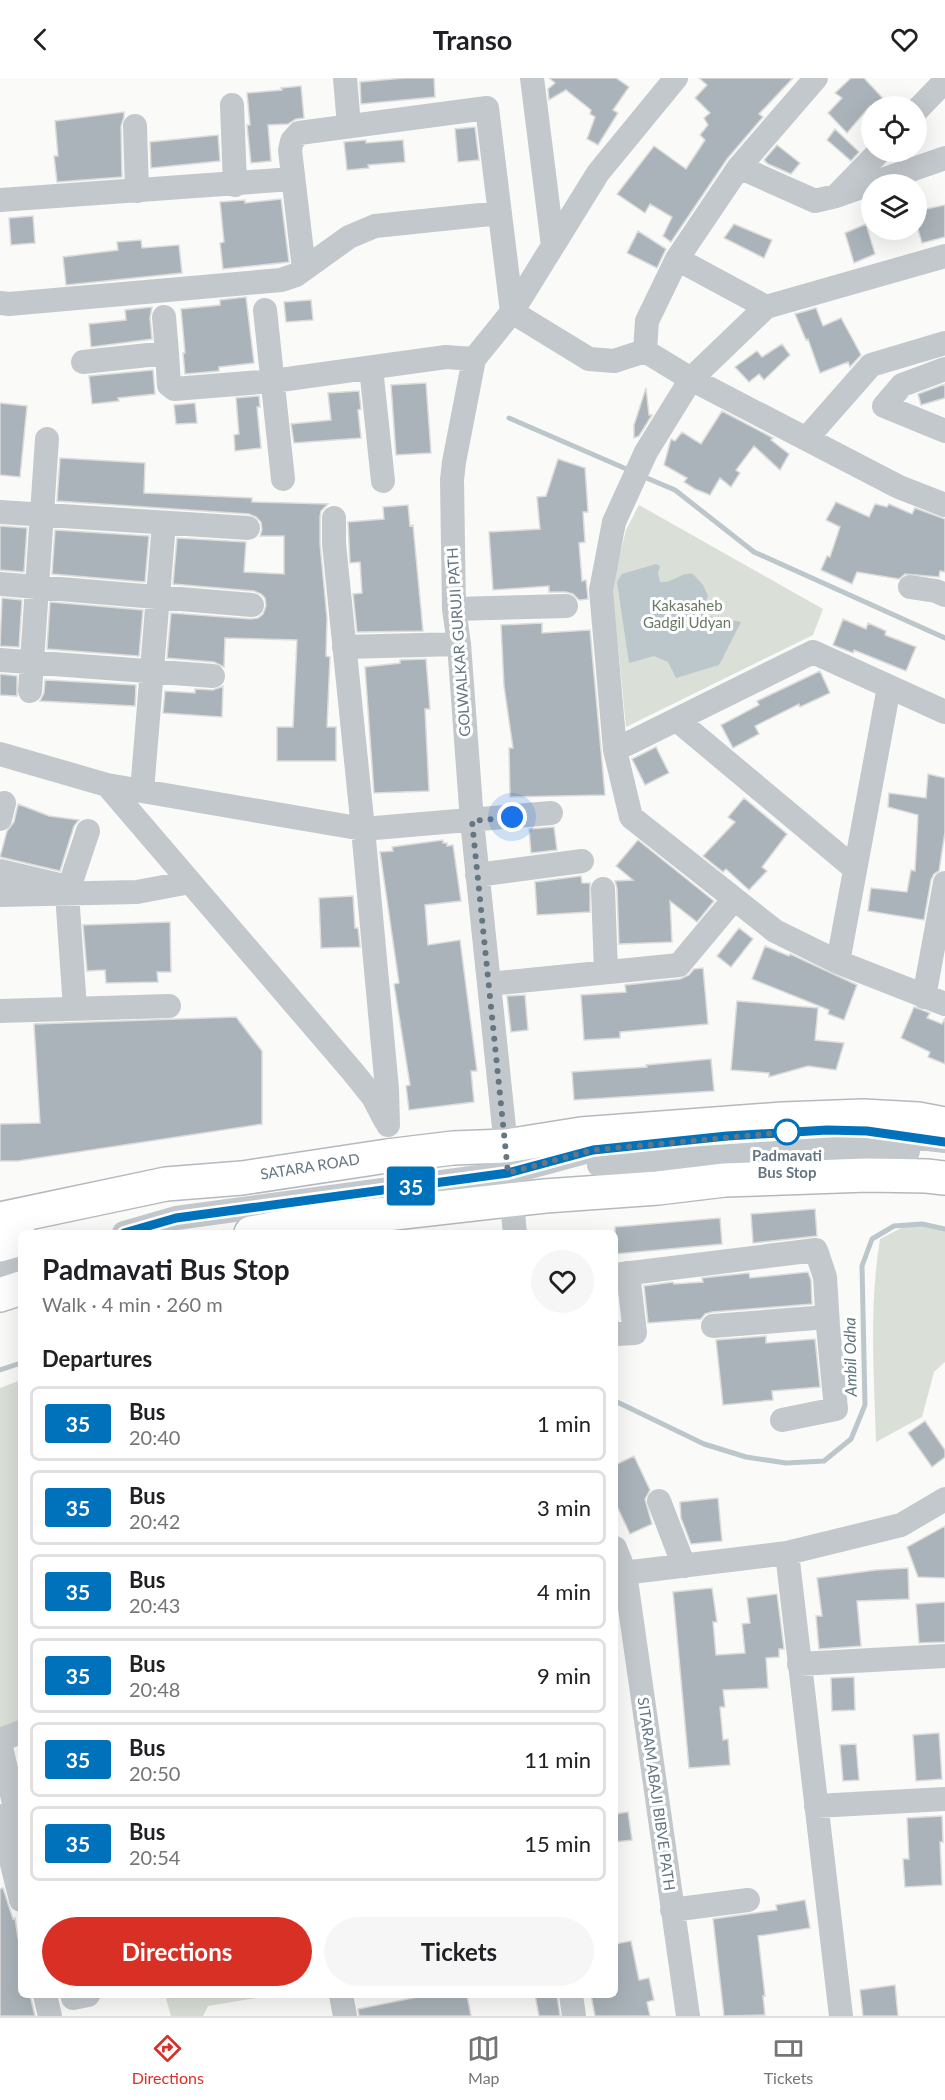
<!DOCTYPE html>
<meta charset="utf-8">
<style>
:root{--surface:#fff;--page:#f6f6f6;--text:#202124;--muted:#757577;--line:#e0e0e0;--accent:#d93025}
body{margin:0;font-family:Lato,sans-serif;background:var(--page);color:var(--text);height:100vh;display:flex;flex-direction:column;font-size:22px;white-space:nowrap}
*{box-sizing:border-box;margin:0}
p{font-size:20px;color:var(--muted)}
.icon{flex:none;width:33px;height:33px;fill:none;stroke:currentColor;stroke-width:2;stroke-linecap:round;stroke-linejoin:round}
.map{position:relative;flex:1;overflow:hidden}
.sheet{position:absolute;left:18px;top:1152px;width:600px;height:768px;display:flex;flex-direction:column;background:var(--surface);border-radius:9px;box-shadow:0 6px 24px #0002}
.sheet>*{flex:none}
.badge{padding:0 12px;border-radius:4px;font-size:21px;line-height:39px}
.controls{position:absolute;left:861px;top:18px;display:grid;gap:12px}
.controls a{display:grid;place-items:center;width:66px;height:66px;border-radius:50%;background:var(--surface);box-shadow:0 6px 24px #0002;font-size:30px}
.you{position:absolute;width:30px;height:30px;margin:-15px;border:4px solid #fff;border-radius:50%;background:#1a73e8;box-shadow:0 0 0 9px #1a73e833}
.map>.badge{position:absolute;translate:-50% -50%;box-shadow:0 0 0 3px #fff}
h2{padding:0 24px;font-size:22px;line-height:54px}
.round{display:grid;place-items:center;flex:none;width:63px;height:63px;border-radius:32px;background:var(--page)}
.headline{display:flex;align-items:center;justify-content:space-between;height:102px;padding:0 24px}
h1{font-size:28px;font-weight:700;line-height:45px}
.action{display:flex;gap:12px;margin-top:auto;padding:12px 24px}
.action a{flex:1;height:69px;border-radius:36px;background:var(--accent);color:#fff;font-size:24px;font-weight:700;line-height:69px;text-align:center}
.action a+a{background:var(--page);color:var(--text)}
ul{padding:0;list-style:none}
li{display:flex;align-items:center;gap:18px;height:75px;margin:0 12px 9px;padding:0 12px;border:3px solid var(--line);border-radius:9px}
li div{flex:1}
li b{display:block;font-size:22px}
li em{font-style:normal}
li .badge{min-width:66px;font-weight:700;text-align:center}
header{display:flex;justify-content:space-between;align-items:center;height:78px;padding:0 24px;background:var(--surface);font-size:27px;font-weight:700}
.tab-bar{display:flex;justify-content:space-around;align-items:center;height:84px;border-top:2px solid var(--line);background:var(--surface);font-size:16px;color:var(--muted)}
.tab-bar a{display:grid;justify-items:center;gap:3px}
.tab-bar .current{color:var(--accent)}
.map>svg:first-child{display:block}
.green{fill:#dadfd7}
.water{fill:#bbc7cb}
.lines{fill:none;stroke-linecap:round;stroke-linejoin:round}
.stream{stroke:#bbc7cb;stroke-width:5}
.building{fill:#aab3b9;stroke:#dcdcda;stroke-width:1.5}
.highway-casing{stroke:#b4b9bd;stroke-width:36}
.minor{stroke:#c3c8cc;stroke-width:24}
.highway{stroke:#fff;stroke-width:33}
.line-casing{stroke:#fff;stroke-width:14}
.line{stroke:#0072bc;stroke-width:9}
.walk{stroke:#657683;stroke-width:6;stroke-dasharray:0 10.8}
.stop-dot{fill:#fff;stroke:#0072bc;stroke-width:3}
.labels{text-anchor:middle;stroke-width:6;stroke-linejoin:round;paint-order:stroke}
.park-label{font-size:15px;fill:#687a64;stroke:#fff}
.street-label{font-size:15px;fill:#657683;stroke:#fff}
.stop-label{font-size:15px;font-weight:bold;fill:#657683;stroke:#fff}
.water-label{font-size:16px;font-style:italic;fill:#60757c;stroke:#fff}
</style>
<header><svg class="icon" aria-label="back" viewBox="0 0 24 24"><path d="M15 5l-7 7 7 7"/></svg>Transo<svg class="icon" aria-label="heart" viewBox="0 0 24 24"><path d="M12 20l-8-8c-3-5 5-10 8-4 3-6 11-1 8 4z"/></svg></header>
<div class="map">
<svg width="945" height="1938" viewBox="0 0 945 1938">
<rect width="100%" height="100%" fill="#fafaf8"/>
<!-- green -->
<path class="green" d="M639,427L823,531L813,557L626,649L612,508L626,452Z
M909,1146L945,1153V1284L934,1294L922,1339L876,1364C874,1297 869,1228 880,1161Z
M21,1302V1643L0,1652V1310Z
M165,1917H275L208,1928L203,1938H171Z"/>
<!-- water -->
<path class="water" d="M656,486L660,488L658,495L660,504C672,506 680,494 693,496L703,507L708,518L702,533L708,538L741,544L719,587L676,600L668,584L654,578L629,585L617,504L622,496Z"/>
<g class="lines">
<!-- stream -->
<path class="stream" d="M509,340L631,393
M642,398L675,412L754,474L945,560
M0,1292L21,1285
M615,1323L704,1366L746,1379L786,1385L824,1383L851,1361L865,1327L862,1188L872,1161L894,1148L922,1146L945,1151"/>
</g>
<!-- building -->
<path class="building" d="M404,0H434L435,19L361,26L360,4Z
M549,0H616L629,9L613,32L618,35L598,67L587,61L595,39L590,36L591,32L566,12L549,22L548,11L555,5Z
M699,0H793L759,36L763,39L727,81L671,164L663,158L672,139L650,126L645,135L617,116L654,68L686,91L705,62L700,57L708,47L704,40L710,35L695,20L707,7Z
M851,0H864L890,28H870L847,55L828,35L842,20L835,15Z
M301,8L304,40L296,41L288,46L268,47L271,83L251,85L247,47H250L247,15L282,12L281,10Z
M124,34V39L121,48L122,99L57,104L54,78H58L55,43Z
M475,49L479,82L458,84L455,51Z
M835,51L859,74L851,83L827,62Z
M218,57L220,83L151,90L150,64Z
M366,62V65L403,62L405,84L368,87L369,90L347,92L344,64Z
M777,67L800,85L791,96L768,86L764,82Z
M281,121L289,184L223,191L220,165L224,164L220,124L245,122V125Z
M945,127V159L922,165L916,145V133Z
M33,138L35,165L11,167L9,140Z
M734,146L772,162L764,180L724,160Z
M866,146L875,176L854,185L845,155Z
M638,153L666,171L657,190L627,175Z
M141,162L142,170L179,167L182,195L66,207L63,179L118,172L117,164Z
M246,219L254,285L219,289V293L185,296L183,275H185L181,231L220,227V222Z
M311,222L313,242L286,244L284,224Z
M152,229L150,240L152,261L91,269L89,246L126,242L125,232Z
M816,230L823,248L841,240L852,260L861,277L850,289L848,284L820,295L808,261L806,262L795,236Z
M782,266L790,277L764,302L759,296L749,304L735,289L757,273L762,279Z
M153,292L155,316L118,320L119,323L92,326L89,298Z
M426,305L431,375L396,377L391,307Z
M945,306V320L921,327L918,316Z
M646,310L649,337H652L639,358L634,360V347Z
M359,313L361,331L358,332L361,360L294,365L291,346L331,342L328,315Z
M259,318L260,329H257L261,370L235,373L234,357L239,356L236,320Z
M0,325L27,328L20,399L0,397Z
M195,325L197,345L176,346L174,327Z
M722,333L773,360L771,362L789,376L780,392L754,368L736,392L740,395L731,409L720,400L710,417L695,411L684,404L687,400L664,387L671,361L675,363L682,354L701,366Z
M60,380L145,385L144,415L252,420V424L328,426L321,433L320,439V466L327,540L326,578L330,579L327,649H336V683H277V649H293L297,562L225,560L224,589L214,584L167,580L171,535L251,541L258,540L263,536L266,528L265,520L261,516L254,513L173,506L177,460L246,464L244,494L284,496V458H260L262,452L261,444L256,439L249,436L57,423Z
M558,381L585,390L588,434H583L585,464L579,465L582,503L586,502L588,521L579,522L573,516L566,514H549V508L493,512L489,454L540,451L537,419L546,418Z
M836,424L869,439L875,426L887,429L889,426L912,436L915,430L945,441V494L940,493L939,499L905,496L899,501L857,494L852,506L821,492L827,478L830,479L840,449L826,442Z
M408,427L410,448L413,447L423,553L357,554L353,516L362,515L360,484L350,485L348,444L384,441L383,429Z
M0,448L27,450L24,494L0,492Z
M55,452L149,458L145,504L52,496Z
M2,520L22,522L19,569L0,568Z
M50,524L143,532L139,578L47,571Z
M843,541L866,551L868,545L886,553L885,557L916,569L906,593L854,572L853,575L833,567Z
M542,545V555L590,552L605,717L510,719L509,670H513L504,608L501,547Z
M426,581L430,631H425L429,713L374,715L365,589L400,585V582Z
M820,593L830,615L800,629L799,626L755,648L759,656L733,670L721,647L759,627L757,623Z
M0,596L17,598V618L0,617Z
M45,602L136,607L135,628L40,623L44,615Z
M223,608L222,639L163,635L165,613L195,615V611L213,612Z
M656,669L669,695L645,707L632,681Z
M928,696L945,700V754L939,793L934,796L931,802L924,842L868,833L871,810L907,814L911,792L915,793L918,737L888,729L889,715L926,720Z
M744,720L787,756L762,789L767,793L749,812L726,791L723,794L703,778L735,744L728,739Z
M18,726L49,738L79,742L74,748L60,793L0,779L7,753L14,744Z
M554,749L557,772L531,775L529,751Z
M443,762V765H447V768L453,767L461,823L425,827L428,867L460,862L477,993H471L474,1024L409,1032L406,1008L410,1007L394,906L399,905L380,774L393,773L392,769Z
M638,762L714,823L697,844L670,823L672,864L619,866L617,810L615,803L633,802L616,788Z
M581,798L582,805H590V834L537,837L535,804Z
M353,818L355,850H358L360,869L321,870L319,820Z
M170,844L171,894H157L158,904L106,905L105,892L87,893L83,847Z
M739,850L753,861L731,889L717,878Z
M765,868L789,878L790,876L857,907L844,942L828,936L829,932L752,901Z
M703,890L708,946L620,954V960L584,962L581,917L626,914L625,907L680,901L689,897L694,891Z
M525,917L528,952L511,954L507,918Z
M737,923L818,930L815,962L844,965L836,992L808,988L769,999V995L731,992Z
M914,929L930,935L927,940L942,946L945,940V986L928,979L930,974L901,960Z
M236,939L262,973V1046L18,1083H0V1046L40,1045L34,946Z
M711,981L714,1013L574,1022L572,994L647,989L646,987Z
M815,1131L817,1158L753,1165L751,1136Z
M720,1140L722,1166L615,1176V1149Z
M808,1194L811,1202L812,1226L712,1234L705,1236L701,1241L648,1245L644,1208L673,1204L674,1206L703,1204L702,1200L749,1195L750,1200Z
M766,1258V1265L815,1261L820,1309L772,1313L773,1322L723,1327L716,1262Z
M925,1343L945,1372V1379L932,1389L908,1355Z
M634,1378L650,1412L645,1421L652,1446L630,1456L615,1424V1387Z
M718,1420L722,1463L691,1466L681,1440L680,1424Z
M945,1448V1500L918,1499L907,1469Z
M908,1490L909,1521L857,1523L861,1568L819,1571L816,1538H822L817,1500L876,1492Z
M712,1510L717,1544H713L716,1577L745,1575L742,1546L750,1545L747,1520L777,1516L784,1571H779V1579L766,1580L768,1610L723,1612L725,1629H720L723,1662L728,1661L730,1687L689,1690L673,1514Z
M945,1524V1564L919,1565L916,1526Z
M854,1599L855,1632L832,1633L831,1600Z
M939,1655L942,1701L916,1703L913,1657Z
M856,1666L859,1702L843,1703L840,1667Z
M628,1734L632,1762L615,1764V1736Z
M942,1738L943,1764H940L942,1807L905,1809L903,1781H909L907,1740Z
M3,1810L13,1841L15,1840L18,1860H21V1917H30L35,1938H0V1811Z
M805,1822L810,1850L758,1858L765,1918H763L765,1937L724,1938L713,1841L777,1832L776,1827Z
M631,1863L639,1902L649,1900L654,1922L647,1924L650,1938H595L591,1917H615V1866Z
M895,1907L898,1938H863L860,1912Z
M418,1917H467L471,1938H359L358,1931L418,1919Z
M535,1917H557L560,1938H539Z"/>
<g class="lines">
<defs>
<path id="highway" d="M0,1141L166,1106L242,1100L387,1078L453,1070L506,1068L581,1056L783,1041L863,1038L918,1041L945,1046
M251,1155L298,1146L545,1118L658,1110L725,1102L867,1097L927,1098L945,1100
M0,1167L21,1161
M0,1217L21,1210"/>
</defs>
<!-- highway casing -->
<use href="#highway" class="highway-casing"/>
<!-- minor -->
<path class="minor" d="M345,0L349,48
M532,0L553,168
M816,0L739,89L677,181L647,243L645,273L691,301L899,409L945,427
M232,27L235,107
M916,33L945,3
M135,48L137,113
M739,89L815,123L836,118L945,80
M839,115L879,74
M0,122L293,101
M945,178L766,229L691,301L646,374L614,444L601,512L615,672L631,739L775,853L838,884L945,926
M677,181L766,229
M304,191L290,72L292,63L299,55L487,30L512,234L589,281L614,283L645,273
M0,225L9,226L281,202L296,197L349,159L375,148L500,135
M265,232L283,401
M164,239L167,275
M83,284L167,275L169,307L174,311L273,303L446,279L474,281
M371,290L383,403
M945,291L902,307L884,328L945,353
M806,361L871,287L945,265
M0,434L248,450
M334,440V466L363,751L387,1011L388,1047
M0,506L252,527
M910,509L936,513L945,517
M454,531L566,528
M344,569L459,566
M0,582L213,598
M30,613L47,361
M677,642L854,790
M615,672L813,574L945,634
M0,676L107,707L363,751L551,735
M107,707L353,994L373,1019L385,1042
M142,713L164,445
M0,741L4,725
M0,793L59,807
M477,797L582,783
M603,811L606,894
M0,817L137,814L190,804
M838,884L889,609
M489,906L679,887L734,821
M924,919L945,805
M75,930L67,816L88,753
M0,933L169,928
M858,1053L945,1063
M599,1087L836,1071H881L908,1073
M124,1155L176,1140L508,1095L593,1072L635,1068
M515,1155L472,743L459,566L454,531L452,402L454,384L474,281L512,234L598,95L676,0
M0,1191L21,1185
M615,1197L816,1172L825,1199L828,1248L836,1331L782,1342
M713,1248L827,1239
M615,1256L635,1255L628,1195
M659,1423L684,1488
M615,1470L625,1495L688,1938
M787,1475L841,1938
M615,1496L787,1475L901,1447L945,1421
M799,1586L945,1578
M0,1662L21,1654
M0,1665L21,1756
M816,1728L945,1721
M0,1738L21,1822
M672,1832L748,1822
M45,1917L50,1938
M341,1917L345,1938
M571,1917L574,1938
M73,1920L88,1917"/>
<!-- highway -->
<use href="#highway" class="highway"/>
</g>
<g class="lines">
<defs>
<path id="line" d="M124,1155L176,1140L508,1095L593,1072L727,1058L827,1052L867,1053L945,1064"/>
</defs>
<!-- line casing -->
<use href="#line" class="line-casing"/>
<!-- line -->
<use href="#line" class="line"/>
<!-- walk -->
<path class="walk" d="M512,739L472,743L508,1095L593,1072L787,1054"/>
</g>
<!-- markers -->
<circle class="stop-dot" cx="787" cy="1054" r="12"/>
<g class="labels">
<!-- park labels -->
<g class="park-label">
<text x="687" y="533">Kakasaheb<tspan x="687" dy="17">Gadgil Udyan</tspan></text>
</g>
<!-- street labels -->
<g class="street-label">
<text transform="translate(459 564) rotate(-94)" y="5">GOLWALKAR GURUJI PATH</text>
<text transform="translate(310 1089) rotate(-9)" y="5">SATARA ROAD</text>
<text transform="translate(656 1716) rotate(82)" y="5">SITARAM ABAJI BIBVE PATH</text>
</g>
<!-- stop labels -->
<g class="stop-label">
<text x="787" y="1083">Padmavati<tspan x="787" dy="17">Bus Stop</tspan></text>
</g>
<!-- water labels -->
<g class="water-label">
<text transform="translate(850 1279) rotate(-91)" y="6">Ambil Odha</text>
</g>
</g>
</svg>
<div class="controls">
<a><svg class="icon" aria-label="locate" viewBox="0 0 24 24"><circle cx="12" cy="12" r="6"/><path d="M12 2v4M12 18v4M2 12h4M18 12h4"/></svg></a>
<a><svg class="icon" aria-label="layers" viewBox="0 0 24 24"><path d="M12 4l9 5-9 5-9-5zM3 14l9 5 9-5"/></svg></a>
</div>
<div class="you" style="left:512px;top:739px"></div>
<b class="badge" style="left:411px;top:1108px;background:#0072bc;color:#fff">35</b>
<section class="sheet">
<div class="headline"><div><h1>Padmavati Bus Stop</h1><p>Walk · 4 min · 260 m</p></div><a class="round"><svg class="icon" aria-label="heart" viewBox="0 0 24 24"><path d="M12 20l-8-8c-3-5 5-10 8-4 3-6 11-1 8 4z"/></svg></a></div>
<h2>Departures</h2>
<ul>
<li><span class="badge" style="background:#0072bc;color:#fff">35</span><div><b>Bus</b><p>20:40</p></div><em>1 min</em></li>
<li><span class="badge" style="background:#0072bc;color:#fff">35</span><div><b>Bus</b><p>20:42</p></div><em>3 min</em></li>
<li><span class="badge" style="background:#0072bc;color:#fff">35</span><div><b>Bus</b><p>20:43</p></div><em>4 min</em></li>
<li><span class="badge" style="background:#0072bc;color:#fff">35</span><div><b>Bus</b><p>20:48</p></div><em>9 min</em></li>
<li><span class="badge" style="background:#0072bc;color:#fff">35</span><div><b>Bus</b><p>20:50</p></div><em>11 min</em></li>
<li><span class="badge" style="background:#0072bc;color:#fff">35</span><div><b>Bus</b><p>20:54</p></div><em>15 min</em></li>
</ul>
<div class="action"><a>Directions</a><a>Tickets</a></div>
</section>
</div>
<nav class="tab-bar">
<a class="current"><svg class="icon" aria-label="directions" viewBox="0 0 24 24"><path d="M12 3l9 9-9 9-9-9zM9 14v-3h6M13 9l2 2-2 2"/></svg>Directions</a>
<a><svg class="icon" aria-label="map" viewBox="0 0 24 24"><path d="M3 6l6-2 6 2 6-2v14l-6 2-6-2-6 2zM9 4v14M15 6v14"/></svg>Map</a>
<a><svg class="icon" aria-label="tickets" viewBox="0 0 24 24"><path d="M3 7h18v10H3zM15 7v10"/></svg>Tickets</a>
</nav>
